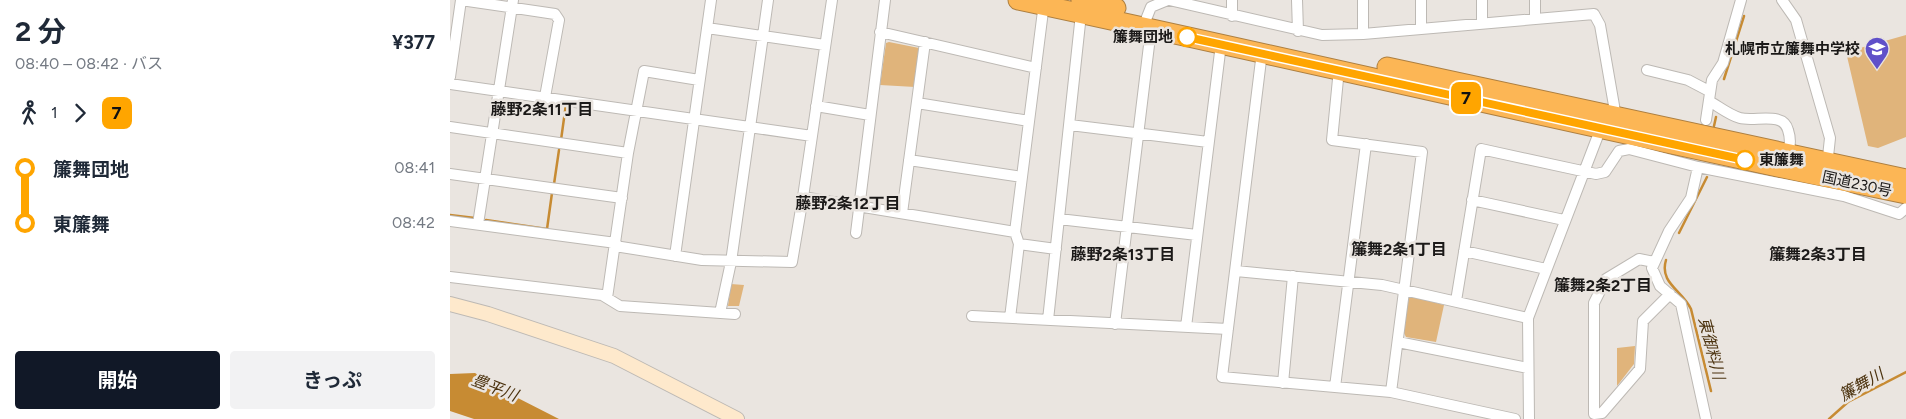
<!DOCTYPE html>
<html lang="ja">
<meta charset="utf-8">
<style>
:root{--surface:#fff;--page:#f2f2f3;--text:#1f2937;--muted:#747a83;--accent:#111827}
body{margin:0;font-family:Figtree,"Noto Sans JP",sans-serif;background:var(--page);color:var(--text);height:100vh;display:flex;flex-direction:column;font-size:19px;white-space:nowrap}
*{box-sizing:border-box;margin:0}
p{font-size:16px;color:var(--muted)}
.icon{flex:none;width:28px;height:28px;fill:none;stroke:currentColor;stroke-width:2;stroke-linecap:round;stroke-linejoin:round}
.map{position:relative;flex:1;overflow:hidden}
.drawer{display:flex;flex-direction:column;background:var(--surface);width:450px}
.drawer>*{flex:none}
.badge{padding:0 10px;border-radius:8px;font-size:18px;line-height:32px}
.map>.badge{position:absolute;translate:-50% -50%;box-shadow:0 0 0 2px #fff}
.legs{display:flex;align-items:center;gap:8px;height:55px;padding:0 15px;font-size:16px}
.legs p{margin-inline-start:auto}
.head{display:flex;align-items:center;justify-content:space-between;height:85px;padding:0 15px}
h1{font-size:28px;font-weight:700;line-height:38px}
.button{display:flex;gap:10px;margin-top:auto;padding:10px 15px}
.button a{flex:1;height:58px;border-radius:5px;background:var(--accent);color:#fff;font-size:20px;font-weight:700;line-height:58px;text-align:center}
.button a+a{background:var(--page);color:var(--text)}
ul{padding:0 15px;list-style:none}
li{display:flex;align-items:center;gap:18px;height:55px;font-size:19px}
li i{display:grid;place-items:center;width:8px;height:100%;margin:0 6px;background:currentColor}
li i::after{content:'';width:12px;height:12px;margin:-6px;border:4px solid;border-radius:50%;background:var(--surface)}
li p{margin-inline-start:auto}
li:first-child i{background:linear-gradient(#0000 50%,currentColor 0)}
li:last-child i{background:linear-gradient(currentColor 50%,#0000 0)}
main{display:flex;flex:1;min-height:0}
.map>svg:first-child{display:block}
.green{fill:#e0b47b}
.water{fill:#c78b33}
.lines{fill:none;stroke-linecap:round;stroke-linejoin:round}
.stream{stroke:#c78b33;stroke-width:2.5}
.street-casing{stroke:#bdb9b4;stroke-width:12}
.secondary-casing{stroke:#bdb9b4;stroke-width:16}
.highway-casing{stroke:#ad7f40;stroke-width:21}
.street{stroke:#fff;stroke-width:10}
.secondary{stroke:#fee9cc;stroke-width:14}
.highway{stroke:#fcb655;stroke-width:19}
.line-1-casing{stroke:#fff;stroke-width:11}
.line-1{stroke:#ffa500;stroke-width:8}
.stop-1-dot{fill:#fff;stroke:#ffa500;stroke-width:2.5}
.labels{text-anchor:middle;stroke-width:5;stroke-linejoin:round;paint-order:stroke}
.stop-label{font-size:15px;font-weight:bold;fill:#1b1918;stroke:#eae5e0;text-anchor:end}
.poi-label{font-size:15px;font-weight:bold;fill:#1b1918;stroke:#eae5e0;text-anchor:end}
.street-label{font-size:15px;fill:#1b1918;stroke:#eae5e0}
.neighbourhood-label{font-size:16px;font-weight:bold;fill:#1b1918;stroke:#eae5e0}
.water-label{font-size:16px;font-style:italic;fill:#4c330f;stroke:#eae5e0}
</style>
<main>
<section class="drawer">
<div class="head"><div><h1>2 分</h1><p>08:40 – 08:42 · バス</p></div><b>¥377</b></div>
<div class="legs"><svg class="icon" aria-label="walk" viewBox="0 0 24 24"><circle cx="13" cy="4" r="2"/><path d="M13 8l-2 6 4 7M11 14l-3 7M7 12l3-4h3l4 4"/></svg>1<svg class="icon" aria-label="forward" viewBox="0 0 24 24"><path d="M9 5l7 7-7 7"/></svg><b class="badge" style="background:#ffa500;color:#111">7</b></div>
<ul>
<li><i style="color:#ffa500"></i><b>簾舞団地</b><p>08:41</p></li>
<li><i style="color:#ffa500"></i><b>東簾舞</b><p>08:42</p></li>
</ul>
<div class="button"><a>開始</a><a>きっぷ</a></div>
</section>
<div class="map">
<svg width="1456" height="419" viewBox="0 0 1456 419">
<rect width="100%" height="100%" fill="#eae5e0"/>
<!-- green -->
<path class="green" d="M1456,35V137L1428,148L1418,146L1396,52Z
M439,42L469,48L465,87L430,85L436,43Z
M281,284L294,285L289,306H278Z
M962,296L994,305L986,342L956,337L953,331L959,297Z
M1185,346L1184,364L1167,386V348Z"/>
<!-- water -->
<path class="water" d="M25,373L50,389L109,419H24L0,411V374Z"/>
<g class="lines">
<!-- stream -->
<path class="stream" d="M1274,79L1294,16
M1264,126L1266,117
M111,140L116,104
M104,184L109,150
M0,215L25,218
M36,220L97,229L102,193
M1229,233L1257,177
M1216,260C1209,283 1232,290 1241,309L1261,391
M1379,419L1398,402L1456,372"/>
<defs>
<path id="street" d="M11,0L105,14L109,20L95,97
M382,0L353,197L565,232L594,3
M719,0L872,35L913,34V0
M847,0L848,31
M1032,0V24
M1085,0V19
M1332,0L1346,20L1380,138L1377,166
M782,16V0
M693,27L701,7L718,0
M257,28L375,45
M971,29V0
M430,32L586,68
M913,34L1144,14L1150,25L1166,117
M812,52L772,377L941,392L1065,419
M889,69L882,140L972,152L941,392
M1197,70L1238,80L1259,91
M0,77L11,0
M0,84L362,136
M1259,101C1268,106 1279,115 1290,118C1305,122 1333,111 1338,130C1341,139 1340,149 1336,157
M467,103L579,121
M366,106L420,115
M1256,120L1262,80L1273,63L1291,0
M620,125L758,142
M0,127L178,153
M459,160L572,177
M1248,167L1241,198L1219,231L1202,268L1210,286L1231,304L1256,419
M0,174L172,198
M1022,200L1114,220
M452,213L475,42
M609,219L747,235
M0,221L166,243
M28,224L63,0
M406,233L435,0
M569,244L606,249
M165,246L252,260L342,262L353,197
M1014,251L1096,269
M225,256L261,0
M1204,262L1189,259L1156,279L1144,303V414L1152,413L1190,369L1193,321L1220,294
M786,271L932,285L1078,318
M0,277L152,295L170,306L285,314
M157,298L178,153L194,71L249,80
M1006,301L1031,149L1146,174L1155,172L1169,151L1179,149L1248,167L1394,196L1449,214L1456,208
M270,313L281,262L318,0
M522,316L778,329
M560,318L569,244L565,232
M598,320L631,14
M665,324L701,29
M736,327L771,44
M948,342L1078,368
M833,383L843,276
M885,387L916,144
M1079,419L1078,318L1152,125"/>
<path id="secondary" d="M0,304L38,314L164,356L287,419"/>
<path id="highway" d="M568,0C864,63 1159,133 1456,194
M631,0L666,8
M937,67L1456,179"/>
</defs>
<!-- street casing -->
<use href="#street" class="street-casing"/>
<!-- secondary casing -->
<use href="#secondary" class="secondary-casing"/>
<!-- highway casing -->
<use href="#highway" class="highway-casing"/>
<!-- street -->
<use href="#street" class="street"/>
<!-- secondary -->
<use href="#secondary" class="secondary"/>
<!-- highway -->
<use href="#highway" class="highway"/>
</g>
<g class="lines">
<defs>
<path id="line-1" d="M737,37L1295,160"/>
</defs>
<!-- line-1 casing -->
<use href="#line-1" class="line-1-casing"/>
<!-- line-1 -->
<use href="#line-1" class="line-1"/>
</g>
<!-- icons -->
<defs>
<symbol id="school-pin" viewBox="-11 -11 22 30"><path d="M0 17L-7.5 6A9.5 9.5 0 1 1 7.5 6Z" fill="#6050c9" stroke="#eae5e0"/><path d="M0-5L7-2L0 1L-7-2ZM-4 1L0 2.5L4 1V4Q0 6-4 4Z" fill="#fff"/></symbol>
</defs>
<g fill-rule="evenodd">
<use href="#school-pin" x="1413" y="35" width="28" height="38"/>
</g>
<!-- markers -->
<g class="stop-1-dot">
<circle cx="737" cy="37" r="9"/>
<circle cx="1295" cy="160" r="9"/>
</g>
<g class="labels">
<!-- stop labels -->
<g class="stop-label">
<text x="723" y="42">簾舞団地</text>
<text x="1309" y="165" text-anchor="start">東簾舞</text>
</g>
<!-- poi labels -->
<g class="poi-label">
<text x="1410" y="54">札幌市立簾舞中学校</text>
</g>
<!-- street labels -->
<g class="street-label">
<text transform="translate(1407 184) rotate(12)" y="5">国道230号</text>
</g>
<!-- neighbourhood labels -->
<g class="neighbourhood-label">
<text x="92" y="115">藤野2条11丁目</text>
<text x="398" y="209">藤野2条12丁目</text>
<text x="949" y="255">簾舞2条1丁目</text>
<text x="673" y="260">藤野2条13丁目</text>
<text x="1368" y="260">簾舞2条3丁目</text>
<text x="1153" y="291">簾舞2条2丁目</text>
</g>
<!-- water labels -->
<g class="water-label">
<text transform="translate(1262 348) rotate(76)" y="6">東御料川</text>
<text transform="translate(1411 384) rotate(-30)" y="6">簾舞川</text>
<text transform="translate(45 387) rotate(21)" y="6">豊平川</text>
</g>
</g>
</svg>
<b class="badge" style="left:1016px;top:98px;background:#ffa500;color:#111">7</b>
</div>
</main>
